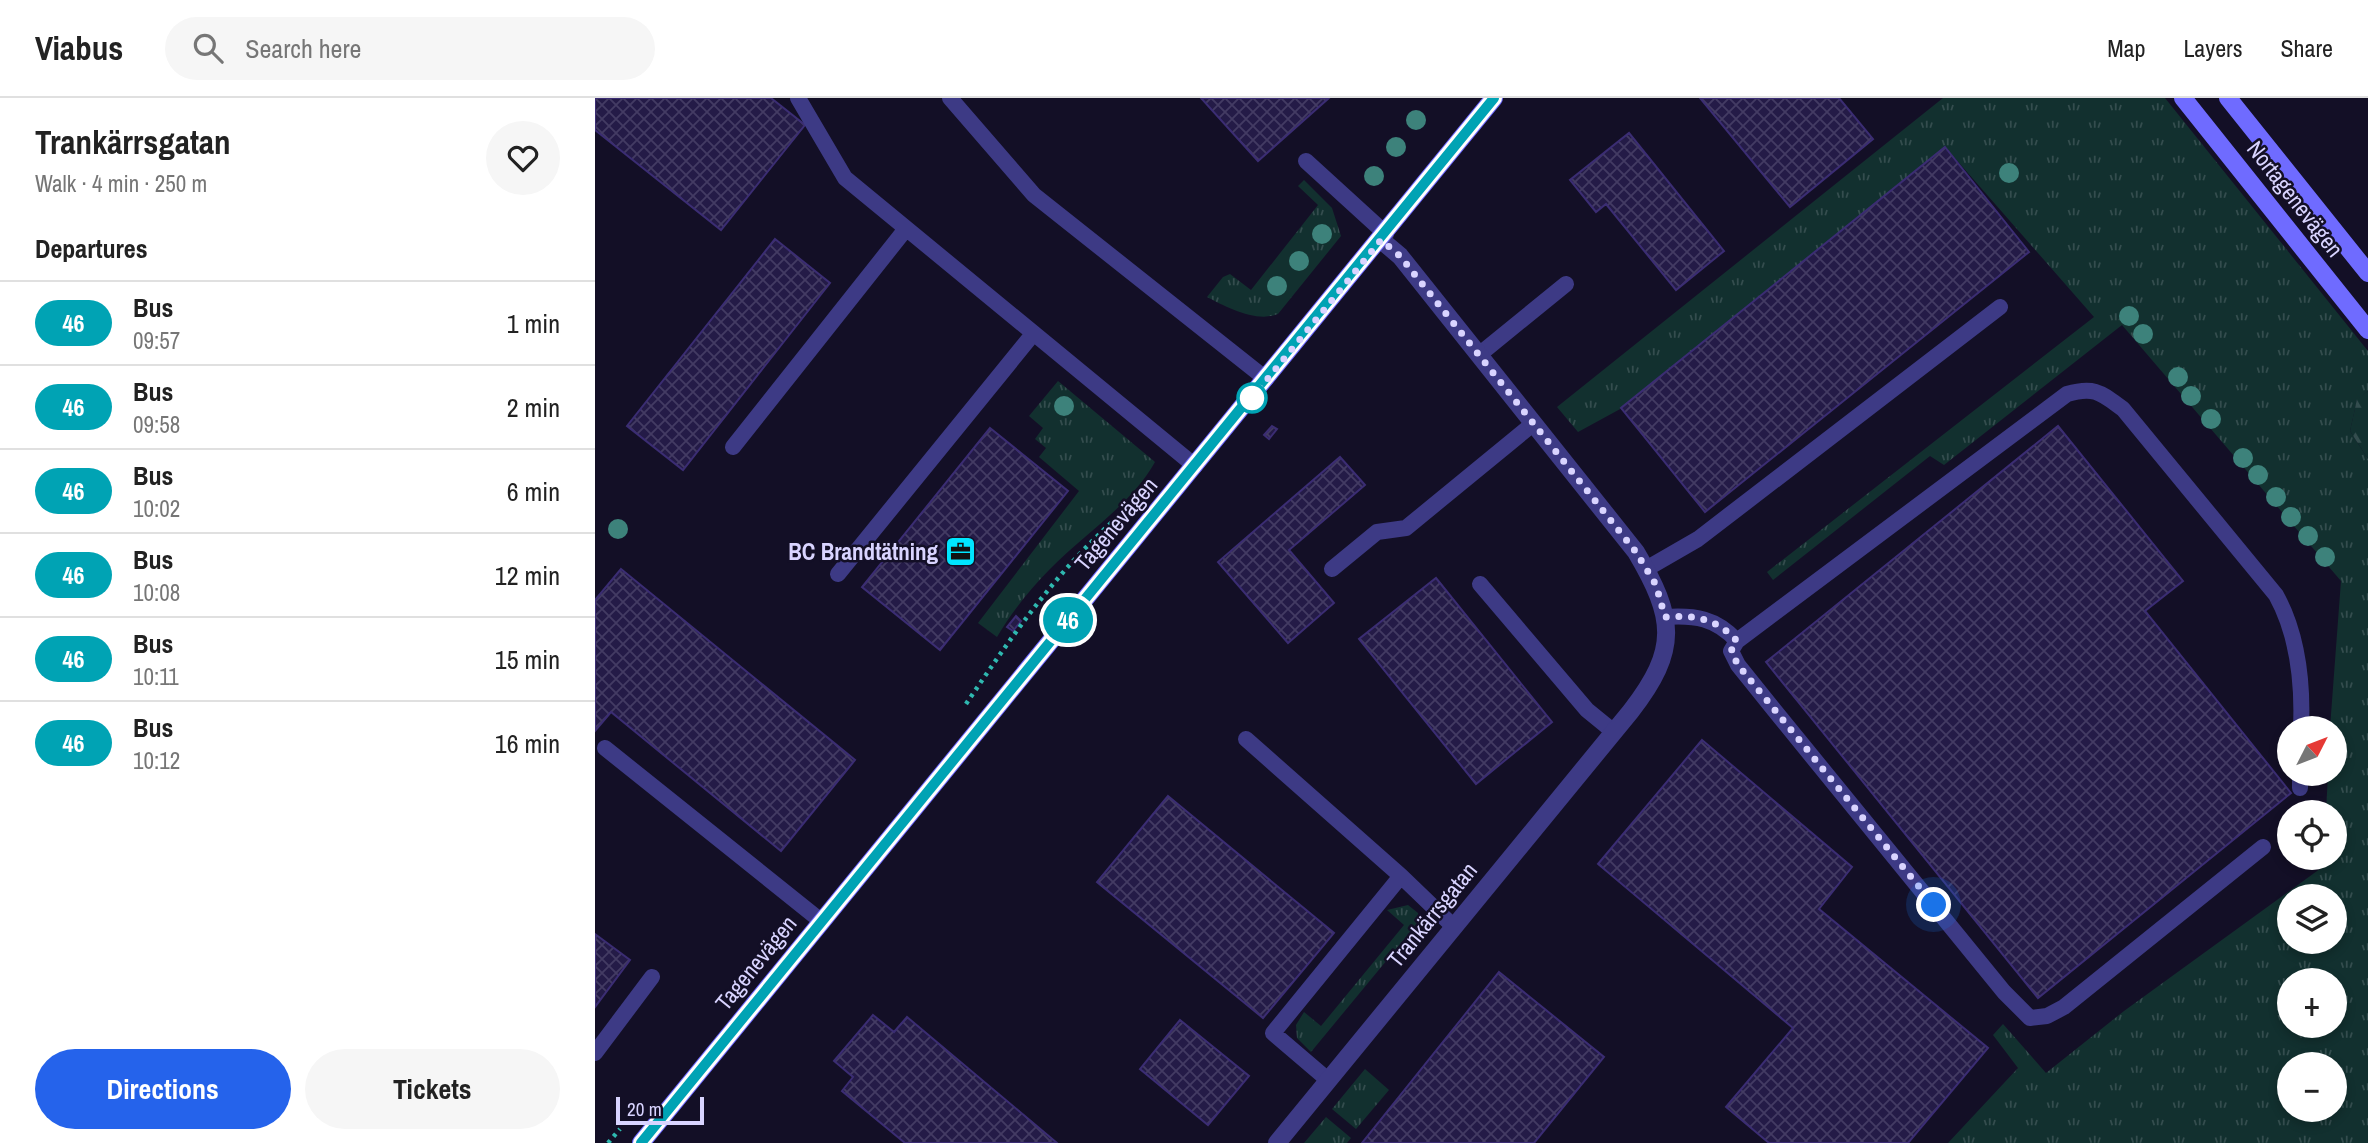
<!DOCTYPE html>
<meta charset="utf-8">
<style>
:root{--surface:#fff;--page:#f6f6f6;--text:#222;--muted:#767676;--line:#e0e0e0;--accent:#2563eb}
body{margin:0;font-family:"Archivo Narrow",sans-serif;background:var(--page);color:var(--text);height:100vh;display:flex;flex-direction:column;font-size:26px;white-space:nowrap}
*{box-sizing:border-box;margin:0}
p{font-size:23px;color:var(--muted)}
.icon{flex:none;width:38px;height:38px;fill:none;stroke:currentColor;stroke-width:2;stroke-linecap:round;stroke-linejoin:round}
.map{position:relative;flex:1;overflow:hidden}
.details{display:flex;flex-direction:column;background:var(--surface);width:595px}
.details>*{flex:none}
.badge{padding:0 14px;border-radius:23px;font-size:24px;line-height:46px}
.needle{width:46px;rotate:48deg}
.controls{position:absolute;left:1682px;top:618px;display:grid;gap:14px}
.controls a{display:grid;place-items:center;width:70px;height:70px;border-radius:50%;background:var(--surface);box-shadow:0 4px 10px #0003;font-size:35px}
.scale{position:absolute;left:21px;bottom:18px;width:88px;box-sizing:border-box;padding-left:7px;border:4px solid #d9d4ff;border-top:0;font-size:19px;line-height:24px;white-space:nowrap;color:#d9d4ff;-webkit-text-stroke:5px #130f26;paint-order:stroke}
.you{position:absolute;width:35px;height:35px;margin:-18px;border:5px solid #fff;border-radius:50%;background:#1a73e8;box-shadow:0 0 0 10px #1a73e833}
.map>.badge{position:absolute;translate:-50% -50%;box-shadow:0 0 0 4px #fff}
h2{padding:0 35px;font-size:26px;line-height:63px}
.round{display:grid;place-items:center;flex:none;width:74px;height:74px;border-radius:37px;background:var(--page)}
.headline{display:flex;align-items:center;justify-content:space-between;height:119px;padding:0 35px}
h1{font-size:33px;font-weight:800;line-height:52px}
.cta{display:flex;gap:14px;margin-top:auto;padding:14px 35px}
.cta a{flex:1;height:80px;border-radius:42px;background:var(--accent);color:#fff;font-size:28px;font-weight:800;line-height:80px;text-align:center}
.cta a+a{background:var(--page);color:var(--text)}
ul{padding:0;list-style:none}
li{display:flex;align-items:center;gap:21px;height:84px;padding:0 35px;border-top:2px solid var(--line)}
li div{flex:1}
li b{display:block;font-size:26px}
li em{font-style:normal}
li .badge{min-width:77px;font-weight:700;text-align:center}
header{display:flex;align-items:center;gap:42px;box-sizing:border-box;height:98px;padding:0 35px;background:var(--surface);border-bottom:2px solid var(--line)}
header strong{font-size:33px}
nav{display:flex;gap:38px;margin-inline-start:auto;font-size:24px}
.search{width:490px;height:63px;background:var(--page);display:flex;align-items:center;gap:18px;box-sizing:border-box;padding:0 24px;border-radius:38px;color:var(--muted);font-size:26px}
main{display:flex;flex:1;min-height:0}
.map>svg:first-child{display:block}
.grass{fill:url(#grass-tufts);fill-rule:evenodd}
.forest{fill:url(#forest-firs)}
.building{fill:url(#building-cross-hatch);stroke:#3b2d73;stroke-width:2}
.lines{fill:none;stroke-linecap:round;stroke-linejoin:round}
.path{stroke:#2fb8b0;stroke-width:4.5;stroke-dasharray:3.5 5;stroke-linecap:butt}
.lane{stroke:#3d3a85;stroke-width:16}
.street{stroke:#3d3a85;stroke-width:18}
.secondary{stroke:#6f6bff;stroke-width:18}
.tree{fill:#3d827b}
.line-casing{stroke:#fff;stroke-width:16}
.line{stroke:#00a3b4;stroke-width:10}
.walk{stroke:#d9d4ff;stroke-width:7;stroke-dasharray:0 12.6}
.stop-dot{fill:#fff;stroke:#00a3b4;stroke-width:3.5}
.labels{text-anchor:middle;stroke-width:5;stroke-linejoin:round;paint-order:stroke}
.street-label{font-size:23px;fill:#d9d4ff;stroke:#130f26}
.poi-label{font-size:23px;font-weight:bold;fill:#d9d4ff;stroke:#130f26;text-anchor:end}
</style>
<header>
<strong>Viabus</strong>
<div class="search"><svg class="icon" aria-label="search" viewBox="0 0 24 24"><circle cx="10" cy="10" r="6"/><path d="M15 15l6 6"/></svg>Search here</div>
<nav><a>Map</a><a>Layers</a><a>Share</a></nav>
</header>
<main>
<section class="details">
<div class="headline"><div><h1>Trankärrsgatan</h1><p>Walk · 4 min · 250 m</p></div><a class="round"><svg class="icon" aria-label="heart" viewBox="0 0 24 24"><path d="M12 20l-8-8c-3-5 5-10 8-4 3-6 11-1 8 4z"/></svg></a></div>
<h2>Departures</h2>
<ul>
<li><span class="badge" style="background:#00a3b4;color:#fff">46</span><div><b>Bus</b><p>09:57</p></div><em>1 min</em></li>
<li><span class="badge" style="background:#00a3b4;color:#fff">46</span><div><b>Bus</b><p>09:58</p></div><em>2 min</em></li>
<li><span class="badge" style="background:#00a3b4;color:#fff">46</span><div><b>Bus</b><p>10:02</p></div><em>6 min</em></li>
<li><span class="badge" style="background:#00a3b4;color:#fff">46</span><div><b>Bus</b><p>10:08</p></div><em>12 min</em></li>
<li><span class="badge" style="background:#00a3b4;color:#fff">46</span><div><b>Bus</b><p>10:11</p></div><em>15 min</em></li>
<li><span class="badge" style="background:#00a3b4;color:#fff">46</span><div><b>Bus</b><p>10:12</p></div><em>16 min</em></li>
</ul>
<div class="cta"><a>Directions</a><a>Tickets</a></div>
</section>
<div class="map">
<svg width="1773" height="1045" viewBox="0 0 1773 1045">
<defs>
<pattern id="grass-tufts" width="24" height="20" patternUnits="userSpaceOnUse" patternTransform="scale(1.75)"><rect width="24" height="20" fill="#12302f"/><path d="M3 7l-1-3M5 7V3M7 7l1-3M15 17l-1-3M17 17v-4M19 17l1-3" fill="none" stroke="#344d4e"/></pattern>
<pattern id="forest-firs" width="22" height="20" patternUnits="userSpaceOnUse" patternTransform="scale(1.75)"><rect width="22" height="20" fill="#12302f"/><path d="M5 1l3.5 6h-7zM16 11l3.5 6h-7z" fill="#344d4e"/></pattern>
<pattern id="building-cross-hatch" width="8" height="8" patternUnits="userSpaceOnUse" patternTransform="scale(1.75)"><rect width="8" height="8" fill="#241b47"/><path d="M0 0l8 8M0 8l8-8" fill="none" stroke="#433b63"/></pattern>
</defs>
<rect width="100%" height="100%" fill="#130f26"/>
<!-- grass -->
<path class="grass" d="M1348,0H1570L1773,253V293L1762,302L1755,333L1773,361V1045H1353L1423,970L1398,937L1408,926L1451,975L1529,913L1740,760L1745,740L1740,736V714H1731L1733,676H1740V630H1735L1746,483L1527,227L1349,367L1335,358L1178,482L1172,474L1499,219L1351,50L1027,310L983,334L962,309ZM1694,798H1740V844H1694ZM1694,882H1740V928H1694ZM1694,966H1740V1012H1694Z
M709,82L737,110L746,138L683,216C662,225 631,209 612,199L628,179L635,176L656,192L723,107L703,88Z
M463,283L560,364C535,408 489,436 455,471C435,491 416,515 402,539L383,525L484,393L444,359L451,350L440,341L448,330L434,318Z
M813,807L823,815L825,822L716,954L702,940L701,927L709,914L726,928L809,827L792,812Z
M770,971L794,992L761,1031L737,1011Z
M731,1019L756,1040L752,1045H709Z"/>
<!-- forest -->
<path class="forest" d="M1773,293V361L1755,333L1762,301Z"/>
<!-- building -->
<path class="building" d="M0,0H176L210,27L126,132L0,32Z
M606,0H734L663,63Z
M1105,0H1244L1278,41L1195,109Z
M1034,35L1129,153L1081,192L1011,106L1001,114L975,82Z
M1350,49L1434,154L1110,414L1026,310Z
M180,141L235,185L88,372L32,328Z
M677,328L682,331L674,341L669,337Z
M1463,328L1588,483L1550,513L1696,695L1443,900L1171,564Z
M395,330L473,393L345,552L267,489Z
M745,359L770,387L694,452L739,505L693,545L623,464Z
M26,471L260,662L186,753L16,614L0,633V502Z
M841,480L957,624L881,686L764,541Z
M421,518L426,523L418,533L412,529Z
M1107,642L1257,769L1224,811L1393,950L1313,1045H1174L1131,1009L1198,930L1003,766Z
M573,698L739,835L668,920L502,784Z
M0,836L35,862L0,909Z
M904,874L1009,959L939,1045H767Z
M278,917L299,934L312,919L462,1045H310L247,993L258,979L239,963Z
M585,922L654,978L613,1027L545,971Z"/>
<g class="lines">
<!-- path -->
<path class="path" d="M371,606C417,538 462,472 524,418
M13,1045L25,1031"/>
<!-- lane -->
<path class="lane" d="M203,0L250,80L600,368
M355,0L439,97L671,281
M711,63L791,136
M885,256L971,186
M138,349L310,132
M737,471L782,434L811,430L939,325
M1051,471L1103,441L1405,209
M243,476L438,236
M885,486L992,612L1019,634
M1070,519C1100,517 1121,520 1142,543
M651,641L806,778
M10,650L226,823
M1705,690V676
M1668,749L1469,909L1452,918L1435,920L1409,894L1180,613L1143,567L1136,553L1142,543L1472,296C1500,288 1506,295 1528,311L1681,497C1703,537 1708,584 1706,630
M0,955L57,879
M733,982L678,935L806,778L859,829"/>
<!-- street -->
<path class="street" d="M682,1045L1036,613C1084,551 1080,520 1041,454L805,158L786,142"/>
<!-- secondary -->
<path class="secondary" d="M1588,0L1773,232
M1633,0L1773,175
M46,1045L899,0"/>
</g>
<!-- trees -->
<g class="tree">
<circle cx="821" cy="22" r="10"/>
<circle cx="801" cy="49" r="10"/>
<circle cx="1414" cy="75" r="10"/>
<circle cx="779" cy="78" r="10"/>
<circle cx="727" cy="136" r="10"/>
<circle cx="704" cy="163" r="10"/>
<circle cx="682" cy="188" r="10"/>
<circle cx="1534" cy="218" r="10"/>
<circle cx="1548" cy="236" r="10"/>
<circle cx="1583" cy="279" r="10"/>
<circle cx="1596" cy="298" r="10"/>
<circle cx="469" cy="308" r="10"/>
<circle cx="1616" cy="321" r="10"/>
<circle cx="1648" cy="360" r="10"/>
<circle cx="1663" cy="377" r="10"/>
<circle cx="1681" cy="399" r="10"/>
<circle cx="1696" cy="419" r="10"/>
<circle cx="23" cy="431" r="10"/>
<circle cx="1713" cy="438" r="10"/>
<circle cx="1730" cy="459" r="10"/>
</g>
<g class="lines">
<defs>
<path id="line" d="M46,1045L899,0"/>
</defs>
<!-- line casing -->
<use href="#line" class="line-casing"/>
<!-- line -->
<use href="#line" class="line"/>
<!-- walk -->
<path class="walk" d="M657,300L786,142L805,158L1041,454L1061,487L1070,519C1100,517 1121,520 1142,543L1136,553L1143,567L1339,807"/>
</g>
<!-- icons -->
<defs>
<symbol id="office-square" viewBox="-11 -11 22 22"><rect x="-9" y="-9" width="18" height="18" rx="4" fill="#00e5ff" stroke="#130f26"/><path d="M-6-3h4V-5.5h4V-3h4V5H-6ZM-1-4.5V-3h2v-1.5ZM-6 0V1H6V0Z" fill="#111"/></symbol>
</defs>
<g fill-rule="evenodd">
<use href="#office-square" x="348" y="436" width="35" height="35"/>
</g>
<!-- markers -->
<circle class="stop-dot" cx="657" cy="300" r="14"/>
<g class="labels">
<!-- street labels -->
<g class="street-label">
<text transform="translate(1700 101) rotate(52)" y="8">Nortagenevägen</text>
<text transform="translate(521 426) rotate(-50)" y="8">Tagenevägen</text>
<text transform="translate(837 817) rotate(-51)" y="8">Trankärrsgatan</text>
<text transform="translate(161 865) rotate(-51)" y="8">Tagenevägen</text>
</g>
<!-- poi labels -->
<g class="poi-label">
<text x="343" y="462">BC Brandtätning</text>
</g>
</g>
</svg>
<div class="controls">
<a><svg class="needle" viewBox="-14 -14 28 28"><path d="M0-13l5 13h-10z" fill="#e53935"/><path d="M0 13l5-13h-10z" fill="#767676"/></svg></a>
<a><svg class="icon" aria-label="locate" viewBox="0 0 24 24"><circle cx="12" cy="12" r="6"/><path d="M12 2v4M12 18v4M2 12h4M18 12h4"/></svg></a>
<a><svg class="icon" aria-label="layers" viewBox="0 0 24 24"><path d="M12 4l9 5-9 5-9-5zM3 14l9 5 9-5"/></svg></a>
<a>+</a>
<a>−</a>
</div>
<div class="scale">20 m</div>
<div class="you" style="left:1339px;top:807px"></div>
<b class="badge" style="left:473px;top:522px;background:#00a3b4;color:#fff">46</b>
</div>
</main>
